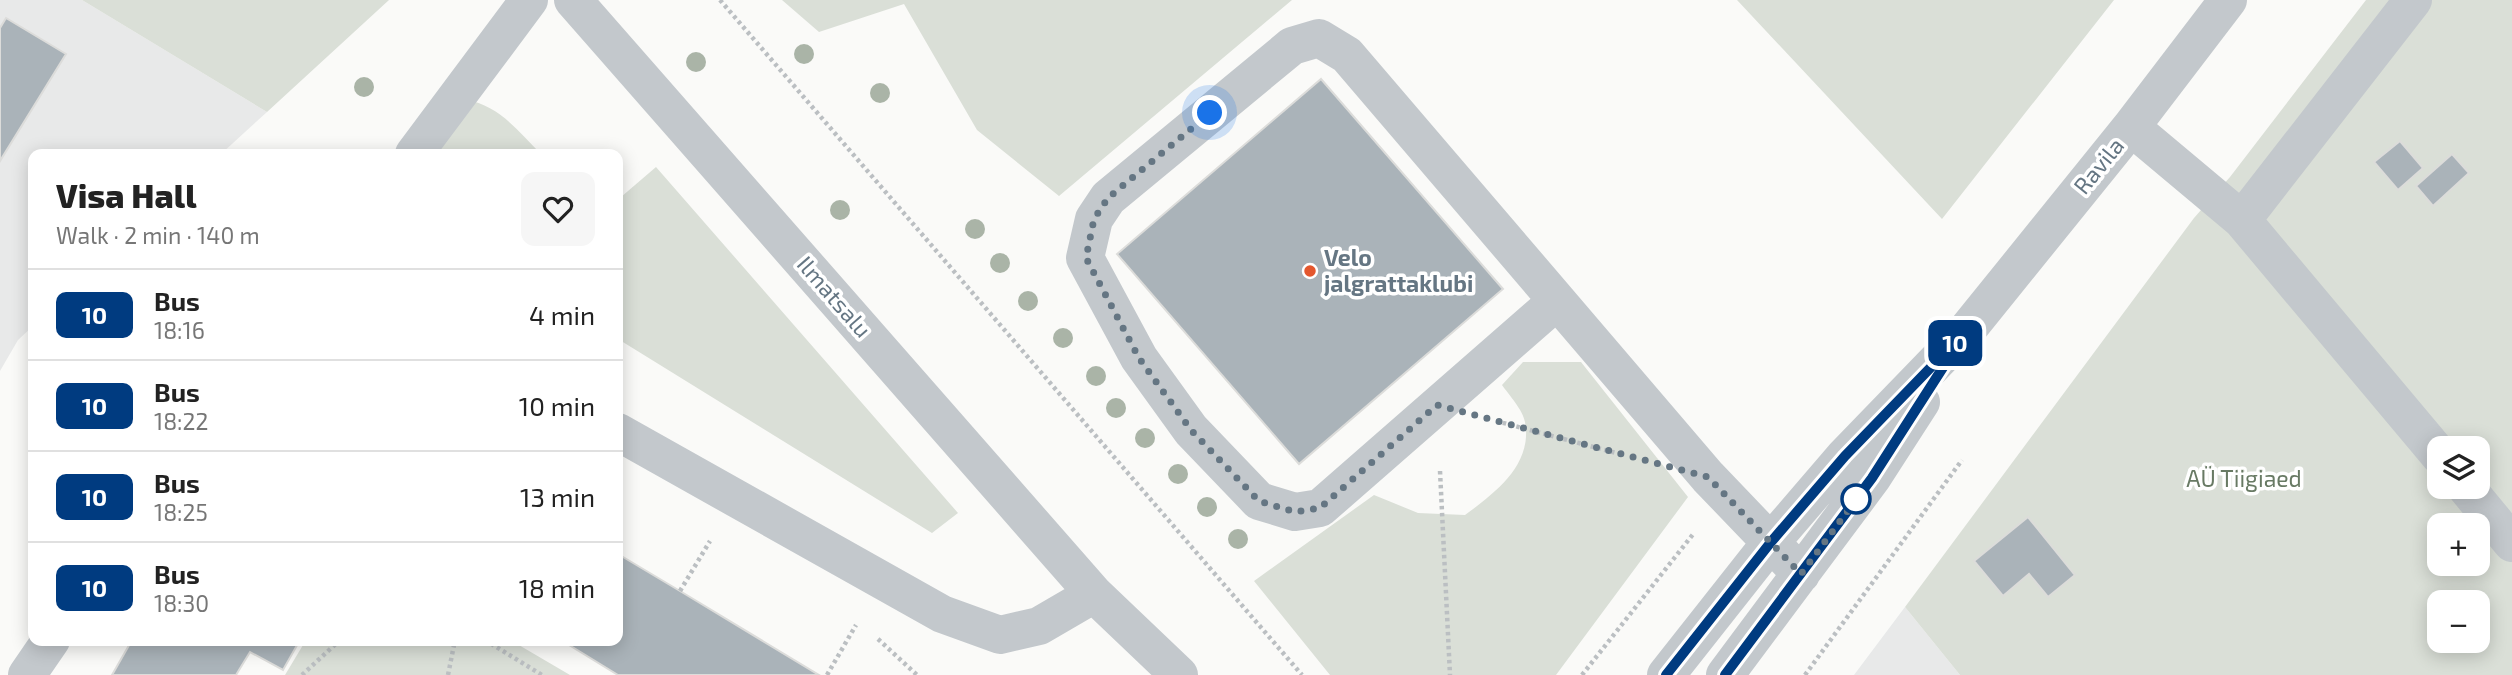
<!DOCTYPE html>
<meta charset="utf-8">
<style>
:root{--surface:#fff;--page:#f6f6f6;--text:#222;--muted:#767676;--line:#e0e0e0}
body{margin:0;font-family:"Exo 2",sans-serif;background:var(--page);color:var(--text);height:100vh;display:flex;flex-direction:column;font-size:26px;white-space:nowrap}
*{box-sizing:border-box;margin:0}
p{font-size:23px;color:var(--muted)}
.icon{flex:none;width:38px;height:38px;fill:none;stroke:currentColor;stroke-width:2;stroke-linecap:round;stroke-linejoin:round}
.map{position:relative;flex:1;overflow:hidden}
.panel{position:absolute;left:28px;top:149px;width:595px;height:497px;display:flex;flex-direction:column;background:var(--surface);border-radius:14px;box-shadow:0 4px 18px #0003}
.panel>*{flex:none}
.badge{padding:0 14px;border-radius:10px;font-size:24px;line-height:46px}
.controls{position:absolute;left:2427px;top:436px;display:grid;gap:14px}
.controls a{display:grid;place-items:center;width:63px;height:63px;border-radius:14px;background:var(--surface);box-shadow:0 4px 18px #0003;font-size:35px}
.you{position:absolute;width:35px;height:35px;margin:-18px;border:5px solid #fff;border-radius:50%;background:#1a73e8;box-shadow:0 0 0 10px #1a73e833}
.map>.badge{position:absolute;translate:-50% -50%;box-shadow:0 0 0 4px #fff}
.round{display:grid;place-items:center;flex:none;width:74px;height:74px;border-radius:14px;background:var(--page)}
.headline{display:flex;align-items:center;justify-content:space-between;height:119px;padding:0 28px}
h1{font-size:33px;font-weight:800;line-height:52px}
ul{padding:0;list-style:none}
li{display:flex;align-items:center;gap:21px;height:91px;padding:0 28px;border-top:2px solid var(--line)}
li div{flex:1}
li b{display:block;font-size:26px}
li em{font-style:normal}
li .badge{min-width:77px;font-weight:700;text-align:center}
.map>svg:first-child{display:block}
.built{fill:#e8e9e9}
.green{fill:#dadfd7;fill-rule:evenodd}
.building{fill:#aab3b9;stroke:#dcdcda;stroke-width:2}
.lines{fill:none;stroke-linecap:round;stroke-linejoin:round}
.path{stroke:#bbbfc2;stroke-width:4.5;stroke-dasharray:3.5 3.5;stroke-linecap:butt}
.minor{stroke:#c3c8cc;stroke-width:38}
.tree{fill:#aab4a7}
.line-casing{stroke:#fff;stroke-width:16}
.line{stroke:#003b80;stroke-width:10}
.walk{stroke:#657683;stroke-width:7;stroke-dasharray:0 12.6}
.poi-dot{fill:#e4572e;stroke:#fff;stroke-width:2.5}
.stop-dot{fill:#fff;stroke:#003b80;stroke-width:3.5}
.labels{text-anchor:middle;stroke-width:7;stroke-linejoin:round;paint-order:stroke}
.street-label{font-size:23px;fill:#657683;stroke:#fff}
.poi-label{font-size:23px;font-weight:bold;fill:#657683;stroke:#fff;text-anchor:start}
.park-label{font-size:23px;fill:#687a64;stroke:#fff}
</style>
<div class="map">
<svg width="2512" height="675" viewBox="0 0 2512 675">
<rect width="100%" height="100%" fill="#fafaf8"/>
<!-- built -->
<path class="built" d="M0,0H82L267,112L221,154H33V326L18,340L0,371Z
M1905,607L1960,675H1854Z"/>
<!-- green -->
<path class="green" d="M82,0H389L267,112Z
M782,0H1292L1059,196L977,130L904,4L819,32Z
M1737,0H2114L1942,219Z
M2366,0H2512V675H1960L1905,607L2194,218L2230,177ZM2440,448H2478V486H2440ZM2440,525H2478V564H2440ZM2440,602H2478V640H2440Z
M466,100C499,105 518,131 541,154H431Z
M656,167L958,513L932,533L618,339V196L621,197Z
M1523,362H1581L1688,497L1556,675H1330L1254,581L1374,495L1418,513L1465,515C1495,493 1533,465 1525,422C1523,410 1509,395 1502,385Z
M306,640L512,641L570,675H285Z"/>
<!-- building -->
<path class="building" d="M6,18L66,54L0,161V28Z
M1321,79L1503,289L1299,464L1117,254Z
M2400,141L2423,168L2398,190L2374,162Z
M2452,154L2469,173L2433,206L2416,186Z
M2028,517L2075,575L2048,597L2029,574L2003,596L1974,561Z
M618,554L680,591L819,675H618L561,640H618Z
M132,640H300L283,670L250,652L236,675H112Z"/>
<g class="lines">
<!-- path -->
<path class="path" d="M720,0L1302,675
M1496,421L1620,454
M1440,471L1450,675
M680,591L710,541
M878,639L917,675
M485,640L542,675
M302,675L340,640
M448,675L455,640
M827,675L856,625
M1582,675L1694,533
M1805,675L1962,460"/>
<!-- minor -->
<path class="minor" d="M573,0L1094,594L1179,675
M2131,127L2242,220L2440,456
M414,154L529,0
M2242,220L2413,0
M1557,301L1320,508L1295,512L1259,501L1191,430L1139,358L1085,258L1094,219L1108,198L1292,46L1319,38L1347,55L1708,477L1801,574
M618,432L942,614L1000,635L1039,626L1094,594
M2465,486L2512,543
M27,675L51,640
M1666,675L1771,542L1845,456L1967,330L2131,127L2228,0
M1725,675L1872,478L1921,402"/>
</g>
<!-- trees -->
<g class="tree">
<circle cx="804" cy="54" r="10"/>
<circle cx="696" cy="62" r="10"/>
<circle cx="364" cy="87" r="10"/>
<circle cx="880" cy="93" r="10"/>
<circle cx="840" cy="210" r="10"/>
<circle cx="975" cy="229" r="10"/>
<circle cx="1000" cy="263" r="10"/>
<circle cx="1028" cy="301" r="10"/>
<circle cx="1063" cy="338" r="10"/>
<circle cx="1096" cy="376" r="10"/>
<circle cx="1116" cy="408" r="10"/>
<circle cx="1145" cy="438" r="10"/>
<circle cx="1178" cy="474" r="10"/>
<circle cx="1207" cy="507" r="10"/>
<circle cx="1238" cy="539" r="10"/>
</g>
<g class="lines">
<defs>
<path id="line" d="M1666,675L1771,542L1845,456L1967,330L1872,478L1725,675"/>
</defs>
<!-- line casing -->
<use href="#line" class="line-casing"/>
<!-- line -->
<use href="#line" class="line"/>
<!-- walk -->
<path class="walk" d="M1210,113L1108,198L1094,219L1086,258L1139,358L1191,430L1259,501L1295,512L1320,508L1437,405L1708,477L1801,574L1858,497L1856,499"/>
</g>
<!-- markers -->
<circle class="poi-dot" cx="1310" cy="271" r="7"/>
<circle class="stop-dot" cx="1856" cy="499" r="14"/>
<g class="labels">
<!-- street labels -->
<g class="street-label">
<text transform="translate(2099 166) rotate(-51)" y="8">Ravila</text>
<text transform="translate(834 297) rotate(49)" y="8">Ilmatsalu</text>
</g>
<!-- poi labels -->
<g class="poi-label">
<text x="1324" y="266">Velo<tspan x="1324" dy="26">jalgrattaklubi</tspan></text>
</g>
<!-- park labels -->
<g class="park-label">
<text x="2244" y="487">AÜ Tiigiaed</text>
</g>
</g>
</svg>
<div class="controls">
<a><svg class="icon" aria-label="layers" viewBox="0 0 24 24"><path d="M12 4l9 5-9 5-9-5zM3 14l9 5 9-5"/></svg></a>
<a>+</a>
<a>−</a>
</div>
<div class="you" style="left:1210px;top:113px"></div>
<b class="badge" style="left:1955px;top:343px;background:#003b80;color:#fff">10</b>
<section class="panel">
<div class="headline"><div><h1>Visa Hall</h1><p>Walk · 2 min · 140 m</p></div><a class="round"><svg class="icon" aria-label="heart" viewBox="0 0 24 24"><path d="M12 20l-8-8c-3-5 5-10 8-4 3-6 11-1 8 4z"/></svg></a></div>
<ul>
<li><span class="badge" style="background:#003b80;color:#fff">10</span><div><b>Bus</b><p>18:16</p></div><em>4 min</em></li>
<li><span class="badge" style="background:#003b80;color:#fff">10</span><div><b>Bus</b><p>18:22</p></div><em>10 min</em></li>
<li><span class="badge" style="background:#003b80;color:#fff">10</span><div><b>Bus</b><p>18:25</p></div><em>13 min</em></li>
<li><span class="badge" style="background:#003b80;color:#fff">10</span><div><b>Bus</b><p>18:30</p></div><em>18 min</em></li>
</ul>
</section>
</div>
